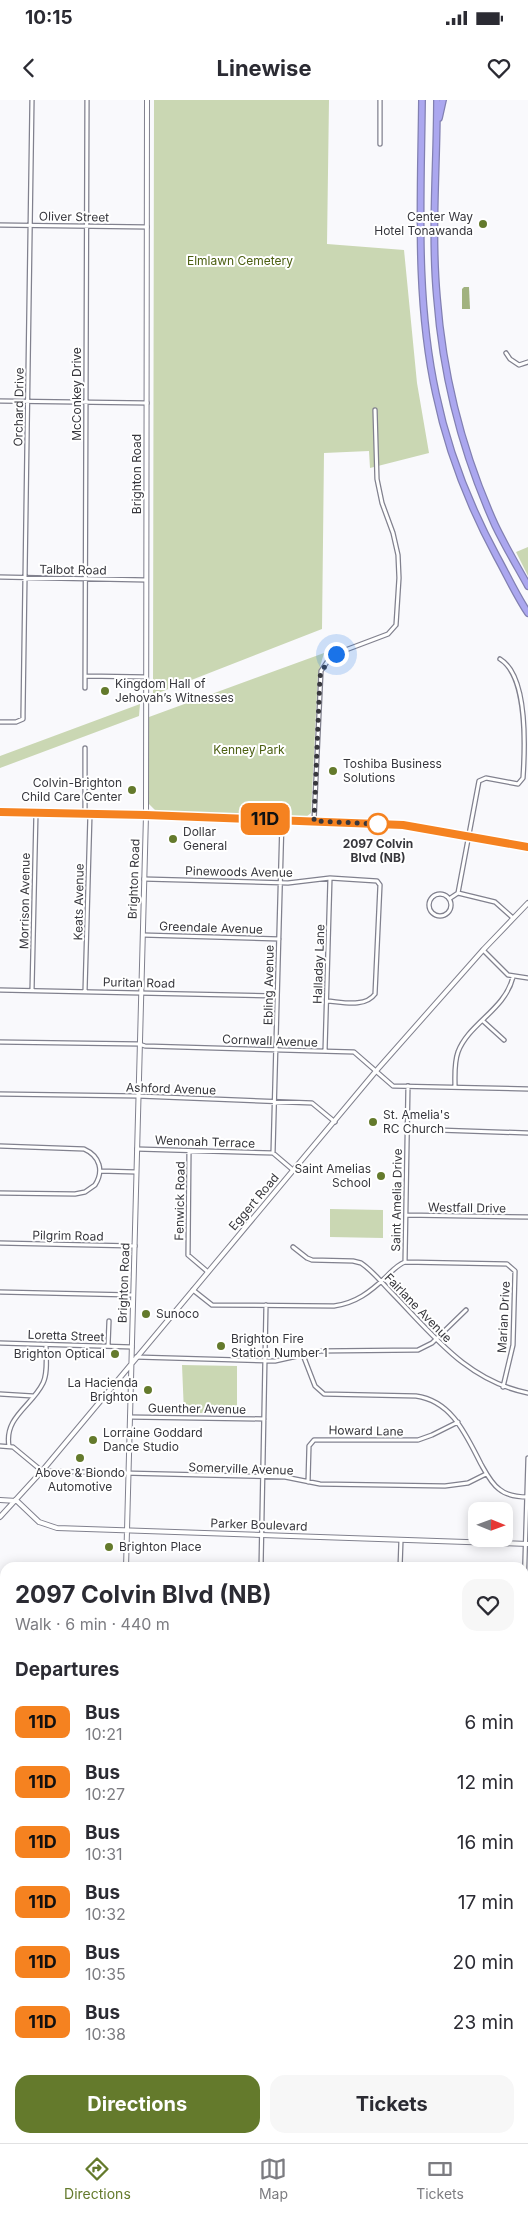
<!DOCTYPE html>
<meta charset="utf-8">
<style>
:root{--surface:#fff;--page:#f7f7f7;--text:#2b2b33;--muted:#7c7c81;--line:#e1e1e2;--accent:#647a2c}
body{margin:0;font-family:Inter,sans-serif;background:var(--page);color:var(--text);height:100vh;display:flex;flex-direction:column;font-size:19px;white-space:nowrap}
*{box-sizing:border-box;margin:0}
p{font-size:16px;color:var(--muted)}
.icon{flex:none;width:28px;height:28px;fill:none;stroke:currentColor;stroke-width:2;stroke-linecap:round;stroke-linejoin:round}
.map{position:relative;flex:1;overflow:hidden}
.side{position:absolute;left:0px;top:1462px;width:529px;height:581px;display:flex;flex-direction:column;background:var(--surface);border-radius:15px 15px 0 0;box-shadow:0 2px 12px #0003}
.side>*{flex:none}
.badge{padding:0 10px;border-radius:8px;font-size:18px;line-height:32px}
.needle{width:32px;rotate:91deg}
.buttons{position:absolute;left:468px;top:1402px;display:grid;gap:10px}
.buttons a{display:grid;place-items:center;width:45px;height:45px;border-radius:10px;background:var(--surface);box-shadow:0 2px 12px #0003;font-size:25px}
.you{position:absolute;width:25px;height:25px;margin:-12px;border:4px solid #fff;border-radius:50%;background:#1a73e8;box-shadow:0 0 0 8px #1a73e833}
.map>.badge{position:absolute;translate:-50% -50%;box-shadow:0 0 0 2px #fff}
h2{padding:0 15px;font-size:19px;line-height:45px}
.round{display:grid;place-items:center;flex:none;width:52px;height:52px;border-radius:15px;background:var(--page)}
.head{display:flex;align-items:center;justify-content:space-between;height:85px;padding:0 15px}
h1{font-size:24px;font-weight:700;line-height:38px}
.primary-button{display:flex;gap:10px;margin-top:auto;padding:10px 15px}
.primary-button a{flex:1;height:58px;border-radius:15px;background:var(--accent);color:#fff;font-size:20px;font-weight:700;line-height:58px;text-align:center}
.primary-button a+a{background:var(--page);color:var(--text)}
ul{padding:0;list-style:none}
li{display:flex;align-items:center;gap:15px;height:60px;padding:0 15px}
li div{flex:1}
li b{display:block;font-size:19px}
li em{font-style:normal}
li .badge{min-width:55px;font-weight:700;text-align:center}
.status{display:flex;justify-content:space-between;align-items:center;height:35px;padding:0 25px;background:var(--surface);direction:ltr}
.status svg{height:14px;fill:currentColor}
header{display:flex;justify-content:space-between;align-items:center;height:65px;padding:0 15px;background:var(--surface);font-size:22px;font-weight:700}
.dock{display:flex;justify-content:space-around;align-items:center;height:70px;border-top:1px solid var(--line);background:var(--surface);font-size:14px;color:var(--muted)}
.dock a{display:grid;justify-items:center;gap:2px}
.dock .current{color:var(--accent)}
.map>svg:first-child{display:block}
.green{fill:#cad7b3}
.water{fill:#a1b27f}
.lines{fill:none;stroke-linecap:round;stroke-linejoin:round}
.minor-casing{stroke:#81818e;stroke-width:5.5}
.tertiary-casing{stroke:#81818e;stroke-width:6}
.motorway-casing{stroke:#8280b1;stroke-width:8}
.minor{stroke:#fff;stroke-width:3}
.tertiary{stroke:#fff;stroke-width:4}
.motorway{stroke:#aba7ef;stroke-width:5.5}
.line-casing{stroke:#fff;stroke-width:11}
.line{stroke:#f58220;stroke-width:8}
.walk{stroke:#37373d;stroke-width:5;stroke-dasharray:0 9}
.poi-dot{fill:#647a2c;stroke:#fff;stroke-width:2}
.stop-dot{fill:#fff;stroke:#f58220;stroke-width:2.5}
.labels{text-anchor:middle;stroke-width:4;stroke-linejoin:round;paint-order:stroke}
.street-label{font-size:12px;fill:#37373d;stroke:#fff}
.poi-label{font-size:12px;fill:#37373d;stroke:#fff;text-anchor:start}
.park-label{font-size:12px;fill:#4b5f11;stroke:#fff}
.stop-label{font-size:12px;font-weight:bold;fill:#37373d;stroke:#fff}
</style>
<div class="status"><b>10:15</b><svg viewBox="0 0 49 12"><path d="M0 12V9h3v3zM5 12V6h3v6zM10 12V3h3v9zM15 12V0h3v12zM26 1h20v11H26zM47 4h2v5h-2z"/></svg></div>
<header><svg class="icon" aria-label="back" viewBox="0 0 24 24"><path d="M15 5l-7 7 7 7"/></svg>Linewise<svg class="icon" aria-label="heart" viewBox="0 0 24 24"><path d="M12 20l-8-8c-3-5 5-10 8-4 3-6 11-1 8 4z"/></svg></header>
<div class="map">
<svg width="528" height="2043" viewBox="0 0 528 2043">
<rect width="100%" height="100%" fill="#f9f9fc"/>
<!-- green -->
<path class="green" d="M154,0H329L327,144L404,150L417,283L429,353L370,368L369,351L324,353L322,529L153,595Z
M528,447V476L516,452Z
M324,553L318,574L311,713L306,717L156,711L149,704V617Z
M140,604L139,616L0,668V656Z
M330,1109L383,1110V1138L330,1137Z
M182,1265L237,1266V1313H184Z
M57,1463H97V1467H57Z"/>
<!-- water -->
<path class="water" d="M464,187H469L470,209H462V189Z"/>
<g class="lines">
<defs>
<path id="minor" d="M380,44V0
M0,125L147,127
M506,253L510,259L519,265L528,262
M0,301L147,303
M0,477L146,480
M86,576L146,577
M85,588L87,0
M0,622H16L23,619V614L32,0
M85,714V648
M282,720L273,1053L293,1070
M314,721L321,571L327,562L335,554L388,534L396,525L399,478L398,455L393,433L382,403L377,379L375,310
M144,779L288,783L330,778L377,781L380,785L375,894C365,908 342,902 327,901
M458,793L479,681L486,678L518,684L523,678C525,648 528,576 500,559
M458,793L495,802L513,818
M429 805a11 11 0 1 1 22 0a11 11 0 1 1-22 0Z
M449,799L458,793
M143,835L279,839
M483,850L508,875L528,878
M0,890L277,896
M32,890L36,713
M85,891L90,714
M483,921L504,940
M0,942L139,944L145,946L354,952L393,986L528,989
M325,951L330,778
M455,987C455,975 454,963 458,952C469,923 505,910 513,877
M0,994L138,996L312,1003L335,1022
M408,1029L528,1033
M0,1046L84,1049C100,1056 104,1071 95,1085L85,1092L75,1094L0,1093
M137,1049L273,1053
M189,1051L188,1155L208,1172
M100,1071L136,1072
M406,1115L528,1117
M0,1143L135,1146
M293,1147L307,1158L312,1160L353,1161L361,1163C373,1171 382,1183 392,1193C433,1235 467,1281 528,1293
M405,1162L408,986
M193,1190L212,1205L334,1206C356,1203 370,1192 386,1177C392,1171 397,1165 405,1162L507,1164L515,1171L513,1245L503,1287
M0,1192L133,1195
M0,1243L132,1247
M108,1246L109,1221
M303,1255L315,1286L324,1294L416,1296C452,1301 466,1335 481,1364C486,1373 491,1383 499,1389C507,1396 518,1397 528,1397
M136,1257L275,1261L320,1251L418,1250L432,1243L466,1210
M0,1294L33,1296
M130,1317L264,1319
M0,1346L13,1347L42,1371L285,1377L320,1384L445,1386L468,1383L486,1374
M9,1346C4,1317 32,1306 43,1283C48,1273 46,1257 46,1245
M308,1382L309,1346L314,1340H418L432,1335L458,1322
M261,1468L266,1205
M400,1468L401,1440
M524,1492L528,1358
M524,1502H528
M524,1558H528
M0,1586H5
M524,1666L528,1665
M0,1793H5
M524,1797H528
M524,1842H528
M524,1898H528
M0,1936L5,1937
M524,1954H528
M0,1985H5
M524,2011H528
M245,2043V2039
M385,2043V2039
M508,2043V2039"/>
<path id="tertiary" d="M0,712L146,715L403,725L528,747
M0,1400L17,1401L39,1422L57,1428L528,1444
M0,1417L42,1371L376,971L483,850L528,803
M126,1468L146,715L147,0
M108,2043V2039"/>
<path id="motorway" d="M422,0C421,97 415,199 436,294C448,352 469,405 497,457C507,475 516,495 528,513
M437,0C437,66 431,132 437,198C443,276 463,354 495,425C505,446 517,466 528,486
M439,18L443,0"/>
</defs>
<!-- minor casing -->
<use href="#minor" class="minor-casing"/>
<!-- tertiary casing -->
<use href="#tertiary" class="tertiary-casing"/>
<!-- motorway casing -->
<use href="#motorway" class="motorway-casing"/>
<!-- minor -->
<use href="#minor" class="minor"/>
<!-- tertiary -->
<use href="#tertiary" class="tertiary"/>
<!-- motorway -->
<use href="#motorway" class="motorway"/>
</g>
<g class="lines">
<defs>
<path id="line" d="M0,712L146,715L403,725L528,747"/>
</defs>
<!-- line casing -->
<use href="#line" class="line-casing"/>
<!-- line -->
<use href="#line" class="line"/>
<!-- walk -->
<path class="walk" d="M336,554L327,562L320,576L314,721L378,724"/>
</g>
<!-- markers -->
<g class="poi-dot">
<circle cx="483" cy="124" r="5"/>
<circle cx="105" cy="591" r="5"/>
<circle cx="333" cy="671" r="5"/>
<circle cx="132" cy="690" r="5"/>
<circle cx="173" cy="739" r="5"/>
<circle cx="373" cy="1022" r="5"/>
<circle cx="381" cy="1076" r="5"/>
<circle cx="146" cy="1214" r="5"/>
<circle cx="221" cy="1246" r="5"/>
<circle cx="115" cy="1254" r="5"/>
<circle cx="148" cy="1290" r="5"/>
<circle cx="93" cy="1340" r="5"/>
<circle cx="80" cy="1358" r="5"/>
<circle cx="109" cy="1447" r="5"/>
</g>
<circle class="stop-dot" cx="378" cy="724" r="10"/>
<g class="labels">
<!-- street labels -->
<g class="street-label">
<text transform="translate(74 117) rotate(1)" y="4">Oliver Street</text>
<text transform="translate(77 294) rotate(-90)" y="4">McConkey Drive</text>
<text transform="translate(19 307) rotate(-89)" y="4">Orchard Drive</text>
<text transform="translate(137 374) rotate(-90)" y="4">Brighton Road</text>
<text transform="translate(73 470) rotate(1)" y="4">Talbot Road</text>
<text transform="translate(239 772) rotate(1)" y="4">Pinewoods Avenue</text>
<text transform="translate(134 779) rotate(-88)" y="4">Brighton Road</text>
<text transform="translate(25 801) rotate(-89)" y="4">Morrison Avenue</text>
<text transform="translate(79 802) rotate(-89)" y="4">Keats Avenue</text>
<text transform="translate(211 828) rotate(2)" y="4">Greendale Avenue</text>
<text transform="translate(319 864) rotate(-88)" y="4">Halladay Lane</text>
<text transform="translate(139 883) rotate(1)" y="4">Puritan Road</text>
<text transform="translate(269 885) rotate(-89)" y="4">Ebling Avenue</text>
<text transform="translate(270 941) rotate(2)" y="4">Cornwall Avenue</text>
<text transform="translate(171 989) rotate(2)" y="4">Ashford Avenue</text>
<text transform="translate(205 1042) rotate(2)" y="4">Wenonah Terrace</text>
<text transform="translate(397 1100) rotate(-89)" y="4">Saint Amelia Drive</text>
<text transform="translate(180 1101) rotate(-89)" y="4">Fenwick Road</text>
<text transform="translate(254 1102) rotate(-50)" y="4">Eggert Road</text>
<text transform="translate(467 1108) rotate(1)" y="4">Westfall Drive</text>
<text transform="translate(68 1136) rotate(1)" y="4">Pilgrim Road</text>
<text transform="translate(124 1183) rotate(-88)" y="4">Brighton Road</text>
<text transform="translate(418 1208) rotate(46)" y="4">Fairlane Avenue</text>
<text transform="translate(504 1217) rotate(-87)" y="4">Marian Drive</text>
<text transform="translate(66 1236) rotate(2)" y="4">Loretta Street</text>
<text transform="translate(197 1309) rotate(1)" y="4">Guenther Avenue</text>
<text transform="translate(366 1331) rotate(1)" y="4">Howard Lane</text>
<text transform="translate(241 1369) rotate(2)" y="4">Somerville Avenue</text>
<text transform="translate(259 1425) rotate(2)" y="4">Parker Boulevard</text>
</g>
<!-- poi labels -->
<g class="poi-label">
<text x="473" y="121" text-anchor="end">Center Way<tspan x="473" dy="14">Hotel Tonawanda</tspan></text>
<text x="115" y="588">Kingdom Hall of<tspan x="115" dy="14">Jehovah’s Witnesses</tspan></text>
<text x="343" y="668">Toshiba Business<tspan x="343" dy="14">Solutions</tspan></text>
<text x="122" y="687" text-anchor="end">Colvin-Brighton<tspan x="122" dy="14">Child Care Center</tspan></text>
<text x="183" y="736">Dollar<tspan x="183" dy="14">General</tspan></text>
<text x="383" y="1019">St. Amelia's<tspan x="383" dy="14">RC Church</tspan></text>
<text x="371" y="1073" text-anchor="end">Saint Amelias<tspan x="371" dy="14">School</tspan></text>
<text x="156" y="1218">Sunoco</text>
<text x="231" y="1243">Brighton Fire<tspan x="231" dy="14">Station Number 1</tspan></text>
<text x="105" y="1258" text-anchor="end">Brighton Optical</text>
<text x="138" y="1287" text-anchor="end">La Hacienda<tspan x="138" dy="14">Brighton</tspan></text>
<text x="103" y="1337">Lorraine Goddard<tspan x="103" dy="14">Dance Studio</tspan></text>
<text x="80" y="1377" text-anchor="middle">Above &amp; Biondo<tspan x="80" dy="14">Automotive</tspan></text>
<text x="119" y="1451">Brighton Place</text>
</g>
<!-- park labels -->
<g class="park-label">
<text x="240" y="165">Elmlawn Cemetery</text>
<text x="249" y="654">Kenney Park</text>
</g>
<!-- stop labels -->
<g class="stop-label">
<text x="378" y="748">2097 Colvin<tspan x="378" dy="14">Blvd (NB)</tspan></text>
</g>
</g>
</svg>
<div class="buttons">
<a><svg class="needle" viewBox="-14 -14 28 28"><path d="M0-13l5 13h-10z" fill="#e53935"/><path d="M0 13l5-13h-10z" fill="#7c7c81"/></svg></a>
</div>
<div class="you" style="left:336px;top:554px"></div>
<b class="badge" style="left:265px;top:719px;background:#f58220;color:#111">11D</b>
<section class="side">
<div class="head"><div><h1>2097 Colvin Blvd (NB)</h1><p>Walk · 6 min · 440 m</p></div><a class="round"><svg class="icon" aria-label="heart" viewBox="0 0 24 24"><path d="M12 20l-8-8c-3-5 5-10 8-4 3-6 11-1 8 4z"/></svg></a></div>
<h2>Departures</h2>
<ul>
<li><span class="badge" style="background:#f58220;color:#111">11D</span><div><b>Bus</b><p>10:21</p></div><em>6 min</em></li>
<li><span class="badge" style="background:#f58220;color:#111">11D</span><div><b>Bus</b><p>10:27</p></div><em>12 min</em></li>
<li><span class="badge" style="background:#f58220;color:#111">11D</span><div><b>Bus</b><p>10:31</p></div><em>16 min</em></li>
<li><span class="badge" style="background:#f58220;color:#111">11D</span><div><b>Bus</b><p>10:32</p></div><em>17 min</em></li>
<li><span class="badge" style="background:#f58220;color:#111">11D</span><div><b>Bus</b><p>10:35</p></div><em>20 min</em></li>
<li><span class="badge" style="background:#f58220;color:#111">11D</span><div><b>Bus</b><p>10:38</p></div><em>23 min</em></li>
</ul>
<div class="primary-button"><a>Directions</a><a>Tickets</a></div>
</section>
</div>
<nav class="dock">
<a class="current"><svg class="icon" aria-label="directions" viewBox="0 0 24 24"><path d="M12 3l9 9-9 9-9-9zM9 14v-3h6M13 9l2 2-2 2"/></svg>Directions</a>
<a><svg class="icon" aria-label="map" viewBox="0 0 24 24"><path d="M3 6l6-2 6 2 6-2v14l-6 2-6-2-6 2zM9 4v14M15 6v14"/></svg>Map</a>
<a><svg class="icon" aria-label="tickets" viewBox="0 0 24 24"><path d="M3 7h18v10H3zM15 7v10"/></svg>Tickets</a>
</nav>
